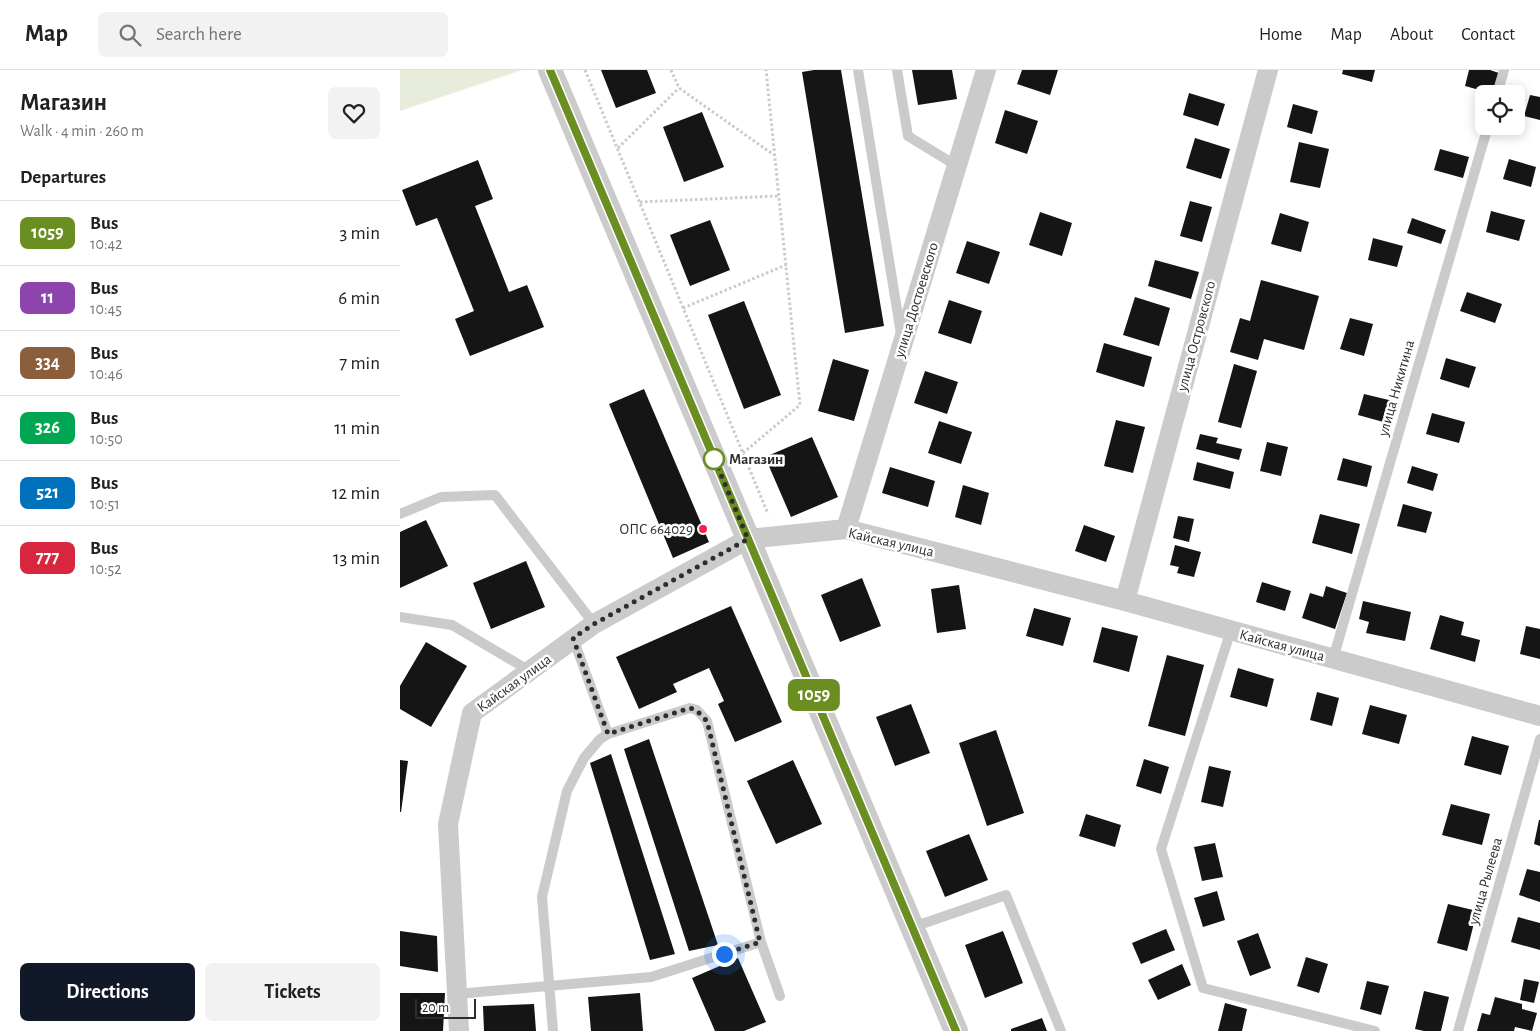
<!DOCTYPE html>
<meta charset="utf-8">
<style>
:root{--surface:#fff;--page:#f2f2f2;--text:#202124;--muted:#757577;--line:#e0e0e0;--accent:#111827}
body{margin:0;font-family:"Alegreya Sans",sans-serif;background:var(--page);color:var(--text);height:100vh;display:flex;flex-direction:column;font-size:19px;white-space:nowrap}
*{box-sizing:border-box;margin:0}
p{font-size:16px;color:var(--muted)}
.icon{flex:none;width:28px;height:28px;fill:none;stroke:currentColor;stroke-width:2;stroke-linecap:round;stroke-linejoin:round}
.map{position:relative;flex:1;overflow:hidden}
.side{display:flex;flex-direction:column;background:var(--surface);width:400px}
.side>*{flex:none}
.badge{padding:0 10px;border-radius:8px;font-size:18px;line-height:32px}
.fabs{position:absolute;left:1075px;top:15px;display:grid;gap:10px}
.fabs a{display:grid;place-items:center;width:50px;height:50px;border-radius:8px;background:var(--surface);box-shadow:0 2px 12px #0003;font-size:25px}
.scale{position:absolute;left:15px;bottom:12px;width:61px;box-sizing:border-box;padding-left:5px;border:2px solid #2e2e2e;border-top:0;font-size:14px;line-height:18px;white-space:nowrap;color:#2e2e2e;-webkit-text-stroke:4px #fff;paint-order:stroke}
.you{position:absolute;width:25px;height:25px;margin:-12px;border:4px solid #fff;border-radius:50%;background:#1a73e8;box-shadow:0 0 0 8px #1a73e833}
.map>.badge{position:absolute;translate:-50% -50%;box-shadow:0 0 0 2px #fff}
h2{padding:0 20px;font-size:19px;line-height:45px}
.round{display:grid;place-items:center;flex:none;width:52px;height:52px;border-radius:8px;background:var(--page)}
.headline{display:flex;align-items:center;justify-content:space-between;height:85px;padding:0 20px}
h1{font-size:24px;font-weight:600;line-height:38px}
.button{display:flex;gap:10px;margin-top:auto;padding:10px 20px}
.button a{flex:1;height:58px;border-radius:8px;background:var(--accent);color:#fff;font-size:20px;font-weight:600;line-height:58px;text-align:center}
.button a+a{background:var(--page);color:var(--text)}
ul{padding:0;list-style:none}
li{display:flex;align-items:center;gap:15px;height:65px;padding:0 20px;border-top:1px solid var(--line)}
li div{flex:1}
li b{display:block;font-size:19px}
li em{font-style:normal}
li .badge{min-width:55px;font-weight:700;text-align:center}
header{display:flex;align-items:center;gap:30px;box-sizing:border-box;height:70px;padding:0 25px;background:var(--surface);border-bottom:1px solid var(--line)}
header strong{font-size:24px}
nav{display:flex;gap:28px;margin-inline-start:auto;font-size:18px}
.search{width:350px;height:45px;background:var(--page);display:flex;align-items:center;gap:12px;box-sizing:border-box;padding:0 18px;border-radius:8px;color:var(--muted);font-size:19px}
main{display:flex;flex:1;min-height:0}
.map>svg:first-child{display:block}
.green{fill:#e7edda}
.building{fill:#151515}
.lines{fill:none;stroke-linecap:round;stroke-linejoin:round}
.path{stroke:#cbcbcb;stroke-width:3;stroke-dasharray:2.5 2.5;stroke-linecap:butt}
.service{stroke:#cbcbcb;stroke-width:10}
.minor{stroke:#cbcbcb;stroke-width:20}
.tertiary{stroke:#cbcbcb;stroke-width:24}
.line-casing{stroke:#fff;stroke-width:11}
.line{stroke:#6b8e23;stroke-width:8}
.walk{stroke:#2e2e2e;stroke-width:5;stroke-dasharray:0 9}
.stop-dot{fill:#fff;stroke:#6b8e23;stroke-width:2.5}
.poi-dot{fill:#f5204b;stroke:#fff;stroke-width:2}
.labels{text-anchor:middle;stroke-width:5;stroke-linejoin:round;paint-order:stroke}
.street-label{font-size:15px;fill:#2e2e2e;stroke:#fff}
.stop-label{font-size:15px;font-weight:bold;fill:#2e2e2e;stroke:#fff;text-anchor:start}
.poi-label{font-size:15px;fill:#2e2e2e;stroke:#fff;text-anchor:end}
</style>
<header>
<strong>Map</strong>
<div class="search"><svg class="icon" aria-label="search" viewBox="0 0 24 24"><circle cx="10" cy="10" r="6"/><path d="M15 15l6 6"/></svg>Search here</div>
<nav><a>Home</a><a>Map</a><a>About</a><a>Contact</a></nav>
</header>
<main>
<section class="side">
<div class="headline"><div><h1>Магазин</h1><p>Walk · 4 min · 260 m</p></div><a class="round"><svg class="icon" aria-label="heart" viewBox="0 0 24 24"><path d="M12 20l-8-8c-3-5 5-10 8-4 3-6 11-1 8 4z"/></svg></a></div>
<h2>Departures</h2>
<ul>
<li><span class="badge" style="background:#6b8e23;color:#fff">1059</span><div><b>Bus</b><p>10:42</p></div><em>3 min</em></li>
<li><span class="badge" style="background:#8e44ad;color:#fff">11</span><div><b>Bus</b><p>10:45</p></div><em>6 min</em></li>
<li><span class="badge" style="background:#8b5e3c;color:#fff">334</span><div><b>Bus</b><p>10:46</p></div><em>7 min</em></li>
<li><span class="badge" style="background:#00a651;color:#fff">326</span><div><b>Bus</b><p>10:50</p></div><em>11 min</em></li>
<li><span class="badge" style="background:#0072bc;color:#fff">521</span><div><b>Bus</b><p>10:51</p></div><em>12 min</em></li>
<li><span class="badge" style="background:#d7263d;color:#fff">777</span><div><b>Bus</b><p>10:52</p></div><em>13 min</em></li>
</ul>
<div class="button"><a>Directions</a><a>Tickets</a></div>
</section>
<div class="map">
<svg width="1140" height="961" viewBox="0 0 1140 961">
<rect width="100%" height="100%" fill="#fff"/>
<!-- green -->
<path class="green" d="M0,0H122L0,41Z"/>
<!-- building -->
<path class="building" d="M201,0H247L256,23L216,38Z
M414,0H441L484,256L445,263L402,2Z
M512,0H552L557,29L518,35Z
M622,0H658L650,25L617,14Z
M943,0H975L972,12L942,4Z
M1069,0H1090L1099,3L1094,24L1065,16Z
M789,23L825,34L818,56L783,45Z
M1130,25L1140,27V50L1124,46Z
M893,34L918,41L912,64L887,57Z
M605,40L638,51L627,84L595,73Z
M302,42L324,97L284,112L263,57Z
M795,68L830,79L821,109L786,98Z
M899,72L929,79L920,118L890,112Z
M1040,79L1069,87L1063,108L1034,100Z
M1109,89L1136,97L1131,117L1103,109Z
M78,90L93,129L75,136L109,222L127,215L144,257L70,286L55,249L74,241L37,148L16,156L2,120Z
M790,131L812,137L802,172L780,166Z
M1091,141L1125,150L1119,171L1086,162Z
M640,142L672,153L662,186L629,175Z
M880,143L909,152L901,182L871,174Z
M1012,148L1046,160L1041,174L1007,163Z
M310,150L330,200L290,216L270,165Z
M973,168L1003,176L997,197L968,190Z
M567,171L600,182L589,214L556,203Z
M755,190L799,202L791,229L748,216Z
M861,210L919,226L904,280L864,269L858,290L830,282L840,248L850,251Z
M1067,222L1102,234L1095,253L1060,241Z
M735,227L770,238L759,276L723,265Z
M549,230L582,241L571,274L538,263Z
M344,231L381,325L344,339L308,245Z
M950,248L973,254L964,286L940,279Z
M704,273L752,287L744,317L696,302Z
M1046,288L1076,297L1069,318L1040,309Z
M433,289L469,300L454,351L418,341Z
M834,294L857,301L841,358L818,352Z
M525,301L558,312L547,344L514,333Z
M244,319L309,472L273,488L209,334Z
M964,324L993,331L987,353L958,345Z
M1032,343L1065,352L1059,373L1026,364Z
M716,350L745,357L733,403L704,396Z
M539,351L572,362L561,394L528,383Z
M800,364L818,368L816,373L842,379L839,390L796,379Z
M412,367L438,427L391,447L365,387Z
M867,372L888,377L881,406L860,401Z
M943,388L972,396L967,417L937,410Z
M797,392L834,402L830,419L793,410Z
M1012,396L1038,404L1033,421L1007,413Z
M490,397L535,411L528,437L482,423Z
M563,415L589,423L581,455L555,447Z
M1003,434L1032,442L1026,463L997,456Z
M920,444L960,454L952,484L912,473Z
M778,446L794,449L789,472L773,468Z
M26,450L48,496L0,518V462Z
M684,455L715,466L706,492L675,481Z
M775,475L801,482L794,507L777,503L779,497L770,495Z
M126,491L145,537L91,559L73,513Z
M462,508L481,556L440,572L421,525Z
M862,512L891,521L885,541L856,532Z
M559,515L566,559L537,563L531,519Z
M926,516L947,523L935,559L902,548L910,523L923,527Z
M963,531L1011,542L1005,571L966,563L969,552L959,549Z
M331,536L382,652L335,672L318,634L324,631L309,598L273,614L277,622L239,639L216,587Z
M634,538L671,548L663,576L626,566Z
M1040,545L1064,552L1061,565L1080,570L1075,592L1030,579Z
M1126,556L1140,559V589L1120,584Z
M702,557L738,566L729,602L693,592Z
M26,572L67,596L31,657L0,639V616Z
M767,585L804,595L785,666L748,656Z
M838,598L874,609L867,637L830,627Z
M917,622L939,628L932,656L910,650Z
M511,634L530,683L495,696L476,647Z
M970,635L1007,645L999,674L962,664Z
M596,660L624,743L587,756L559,673Z
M1072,666L1109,676L1101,705L1064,695Z
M249,669L318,875L289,881L224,679Z
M211,684L275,884L250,890L190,693Z
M744,689L769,697L761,724L736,716Z
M0,690L8,691L1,742H0Z
M393,690L422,754L376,774L347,711Z
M809,696L831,701L823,737L801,732Z
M1051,734L1090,744L1082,775L1042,765Z
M686,744L721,755L715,777L679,766Z
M1139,750H1140V776L1134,774Z
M569,764L588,810L545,827L526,781Z
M815,773L823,807L802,811L794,777Z
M1127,799L1140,802V832L1119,825Z
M817,821L825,850L803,857L794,828Z
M1048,834L1077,841L1067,881L1037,873Z
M1118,847L1140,853V880L1111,872Z
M766,859L775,880L741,894L732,873Z
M0,861L37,866L38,902L0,896Z
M603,861L623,913L585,928L565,875Z
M858,863L871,898L850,906L837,871Z
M906,887L928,894L919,923L897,916Z
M338,888L366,952L344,961H315L292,908Z
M782,894L791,915L758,930L748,910Z
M1124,909L1139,912L1134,933L1120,930Z
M967,911L989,916L981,945L960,939Z
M1024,921L1049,927L1041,961H1024L1015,959Z
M0,923H45L43,961H0Z
M240,923L243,961H191L188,927Z
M1095,927L1122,934V939L1137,943L1132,961L1115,957L1114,961H1077L1082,943L1090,945Z
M825,933L847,939L842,961H818Z
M134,934L136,961H84L83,936Z
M642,948L647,961H611V959Z"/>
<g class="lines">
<!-- path -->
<path class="path" d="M185,0L368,444
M271,0L279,18L374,85
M218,78L279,18
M240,132L378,126
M283,238L386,195
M343,383L400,335L366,0"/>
<!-- service -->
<path class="service" d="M458,0L501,264
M497,0L508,66L557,96
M1097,24L1104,0
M0,444L41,427L95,425L194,554
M0,547L52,555L130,601
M831,560L761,779L803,918L975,961
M173,568L208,664L290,638L297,640L307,651L361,872L380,926
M933,589L1088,56
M513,857L606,825L661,961
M57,924L251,907L361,872
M153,961L142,827L167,721L184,688L200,669L208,664
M1058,961L1140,669"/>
<!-- minor -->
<path class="minor" d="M446,459L586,0
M725,531L868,0
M59,961L48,754L72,643L194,554L348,469L446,459L725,531L1140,646"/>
<!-- tertiary -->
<path class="tertiary" d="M150,0L556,961"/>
</g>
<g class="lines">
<defs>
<path id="line" d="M150,0L556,961"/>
</defs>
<!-- line casing -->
<use href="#line" class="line-casing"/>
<!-- line -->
<use href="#line" class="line"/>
<!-- walk -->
<path class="walk" d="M314,389L311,381L348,469L194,554L173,568L208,664L290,638L296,640L307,651L360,872L324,884"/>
</g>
<!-- markers -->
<circle class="stop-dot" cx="314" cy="389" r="10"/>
<circle class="poi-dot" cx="303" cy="459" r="5"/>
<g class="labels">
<!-- street labels -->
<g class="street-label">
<text transform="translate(516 230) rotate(-73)" y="5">улица Достоевского</text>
<text transform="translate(796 266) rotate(-75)" y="5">улица Островского</text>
<text transform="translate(996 318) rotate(-74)" y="5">улица Никитина</text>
<text transform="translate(491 472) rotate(13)" y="5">Кайская улица</text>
<text transform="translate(882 575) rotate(15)" y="5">Кайская улица</text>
<text transform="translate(114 613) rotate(-36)" y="5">Кайская улица</text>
<text transform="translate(1085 811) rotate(-74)" y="5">улица Рылеева</text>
</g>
<!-- stop labels -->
<g class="stop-label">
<text x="329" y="394">Магазин</text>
</g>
<!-- poi labels -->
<g class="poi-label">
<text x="293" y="464">ОПС 664029</text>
</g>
</g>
</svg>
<div class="fabs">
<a><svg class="icon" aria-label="locate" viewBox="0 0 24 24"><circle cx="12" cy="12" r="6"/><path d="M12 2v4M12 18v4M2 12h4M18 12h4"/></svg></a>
</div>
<div class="scale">20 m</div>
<div class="you" style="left:324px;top:884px"></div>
<b class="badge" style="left:414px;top:625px;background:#6b8e23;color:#fff">1059</b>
</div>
</main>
